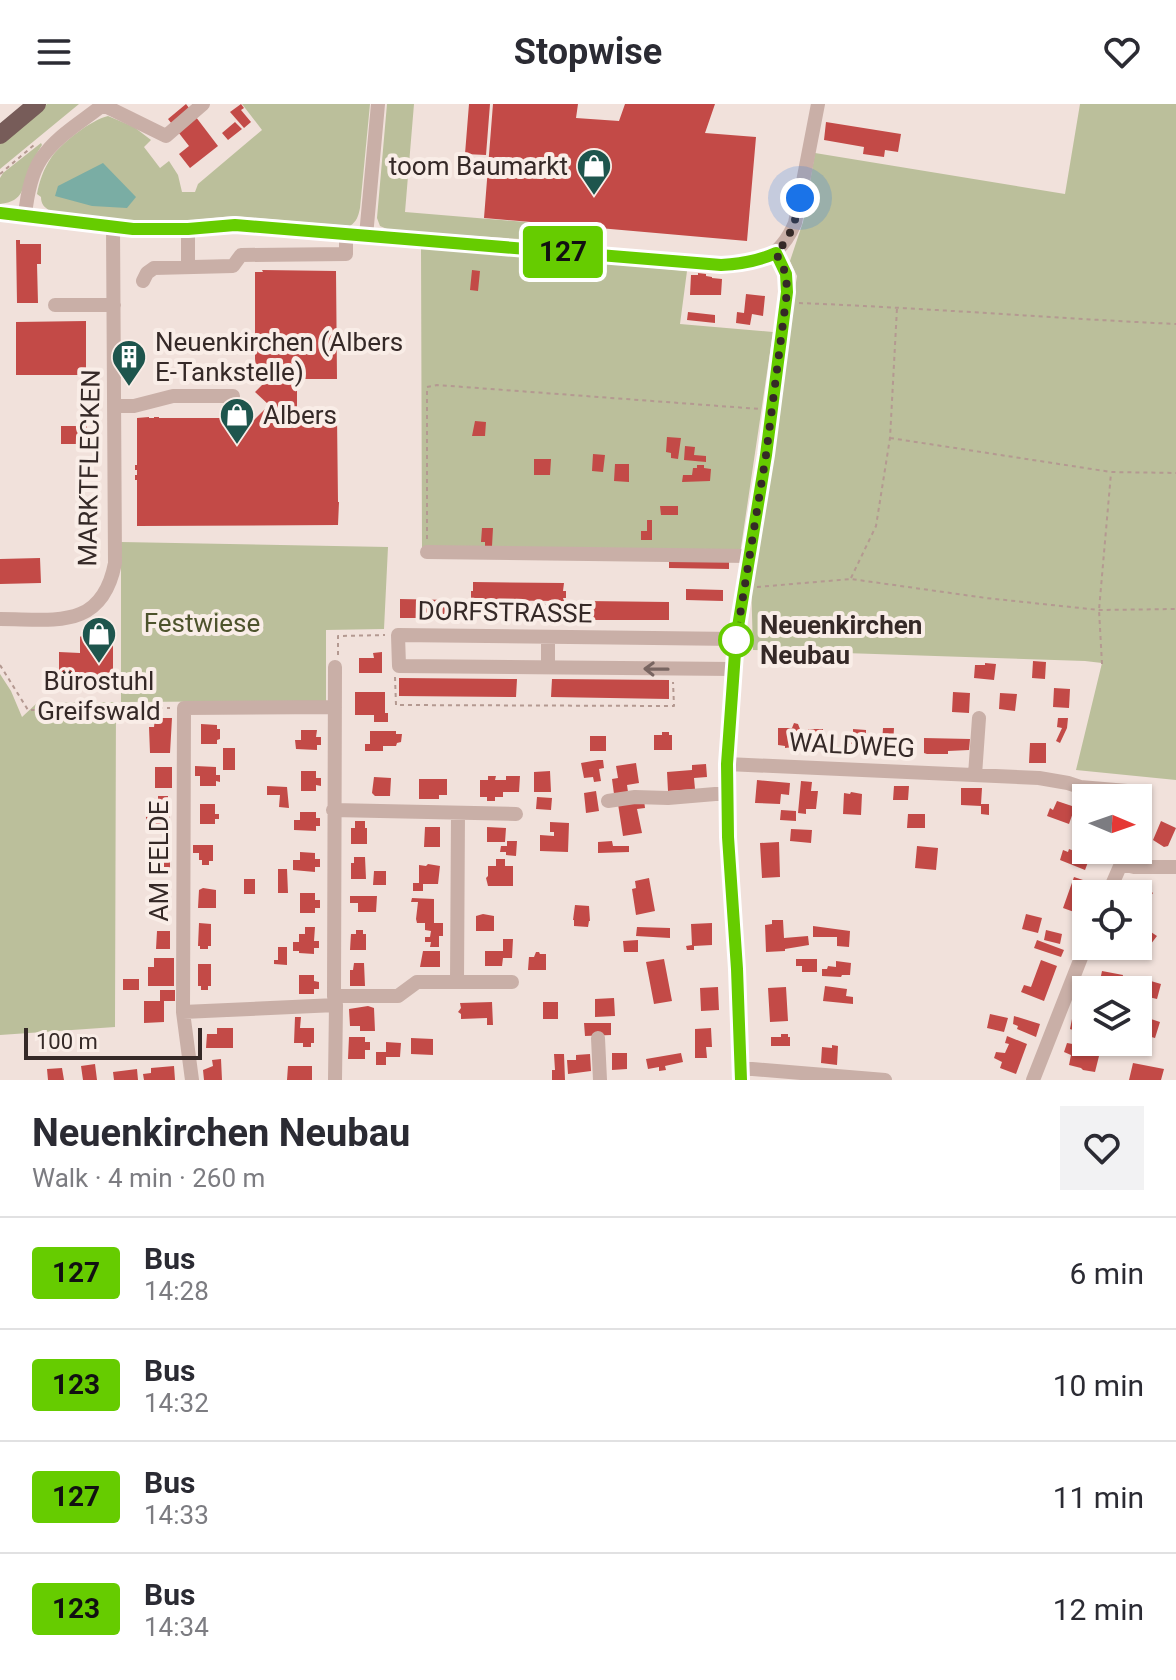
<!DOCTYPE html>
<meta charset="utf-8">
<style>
:root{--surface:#fff;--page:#f2f2f3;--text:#2b2b33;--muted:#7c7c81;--line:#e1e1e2}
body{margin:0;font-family:Roboto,sans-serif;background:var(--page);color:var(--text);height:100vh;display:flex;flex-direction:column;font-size:30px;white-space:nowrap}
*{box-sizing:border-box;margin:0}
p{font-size:26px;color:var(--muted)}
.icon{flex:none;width:44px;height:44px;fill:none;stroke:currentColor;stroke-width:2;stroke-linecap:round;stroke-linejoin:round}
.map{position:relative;height:976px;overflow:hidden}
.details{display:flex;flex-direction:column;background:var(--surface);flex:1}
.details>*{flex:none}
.badge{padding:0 16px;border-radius:6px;font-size:28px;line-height:52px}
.needle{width:52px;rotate:92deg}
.buttons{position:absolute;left:1072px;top:680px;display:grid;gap:16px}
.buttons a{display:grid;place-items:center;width:80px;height:80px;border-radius:0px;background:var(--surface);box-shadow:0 2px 6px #0004;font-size:40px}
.scale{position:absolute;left:24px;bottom:20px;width:178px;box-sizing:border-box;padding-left:8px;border:4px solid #352927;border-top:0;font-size:22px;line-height:28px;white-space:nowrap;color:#352927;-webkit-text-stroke:6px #f9ede7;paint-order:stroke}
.you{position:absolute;width:40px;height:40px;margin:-20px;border:6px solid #fff;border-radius:50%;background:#1a73e8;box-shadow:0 0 0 12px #1a73e833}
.map>.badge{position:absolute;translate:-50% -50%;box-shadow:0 0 0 4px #fff}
.round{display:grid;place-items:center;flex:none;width:84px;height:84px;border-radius:0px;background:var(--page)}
.head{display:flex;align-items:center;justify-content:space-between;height:136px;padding:0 32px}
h1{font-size:38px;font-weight:700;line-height:60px}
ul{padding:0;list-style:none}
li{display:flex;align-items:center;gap:24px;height:112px;padding:0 32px;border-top:2px solid var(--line)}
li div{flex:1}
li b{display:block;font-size:30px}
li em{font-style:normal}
li .badge{min-width:88px;font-weight:700;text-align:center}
header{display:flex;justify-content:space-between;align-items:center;height:104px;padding:0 32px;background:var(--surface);font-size:36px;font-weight:700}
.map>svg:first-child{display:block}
.green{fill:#bbbf9b}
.water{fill:#7aada4}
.building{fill:#c34a47}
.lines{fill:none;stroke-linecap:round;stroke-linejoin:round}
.path{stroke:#b49991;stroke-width:2;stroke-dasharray:4 4;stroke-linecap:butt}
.minor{stroke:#c9afa7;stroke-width:14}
.major{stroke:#775c59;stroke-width:18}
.oneway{stroke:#786561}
.line-casing{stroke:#fff;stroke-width:18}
.line{stroke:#6c0;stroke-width:12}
.walk{stroke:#352927;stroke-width:8;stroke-dasharray:0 14.4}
.stop-dot{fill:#fff;stroke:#6c0;stroke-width:4}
.labels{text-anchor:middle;stroke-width:8;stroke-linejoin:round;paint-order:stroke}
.poi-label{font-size:26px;fill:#352927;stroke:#f9ede7;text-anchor:start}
.street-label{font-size:26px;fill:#352927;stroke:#f9ede7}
.park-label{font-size:26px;fill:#4d532c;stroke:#f9ede7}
.stop-label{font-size:26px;font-weight:bold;fill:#352927;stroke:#f9ede7;text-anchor:start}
</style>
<header><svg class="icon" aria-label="menu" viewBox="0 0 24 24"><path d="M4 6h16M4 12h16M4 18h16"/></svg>Stopwise<svg class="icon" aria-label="heart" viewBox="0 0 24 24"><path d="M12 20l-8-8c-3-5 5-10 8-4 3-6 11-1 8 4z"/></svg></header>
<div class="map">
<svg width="1176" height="976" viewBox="0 0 1176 976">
<rect width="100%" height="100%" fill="#f1e1db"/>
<!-- green -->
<path class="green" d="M47,0H79L0,65V40L8,31Z
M242,0H370L360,104C358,113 357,117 350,122L233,112L174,118H140L50,107C44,103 41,100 41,93L37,90C39,78 44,64 51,54C61,39 91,16 108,12L134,23L151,36L144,43L160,64L169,57L178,71L182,88H195L198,80L262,26Z
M387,0H414L405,108L538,119L537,136L413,128L387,125L380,122L377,114Z
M1080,0H1176V676L1076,666L1102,559L1085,557L753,546L751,476L797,172L790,157L803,118L815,49L1065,90Z
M41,39L42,41C37,49 33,56 29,64C22,84 25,97 0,100V74L3,69Z
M421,143L687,167L680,220L773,228L740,450L422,443Z
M121,438L388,443L384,525L326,526V597L121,598Z
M0,570L11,587L22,613L37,599L116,598L115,923L0,931Z"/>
<!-- water -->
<path class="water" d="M103,59L136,93L127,104L92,102L55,92L58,82Z"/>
<!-- building -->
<path class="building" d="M186,0L218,42L190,64L179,50L189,42L168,15Z
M241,0L244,4L241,6L251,18L244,24L230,8Z
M469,0H490L486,51L465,50Z
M493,0H578L576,14L619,17L625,0H715L705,29L756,33L747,137L484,114Z
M235,18L242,25L228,36L222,29Z
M826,18L901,30L898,48L885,46L884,53L863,50L864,43L824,36Z
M16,136H20V140H41V160H37L38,199H17Z
M262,166L336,167L337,275H297V314L337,313L338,398H339L338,421L137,422V376H135V371H137V366H135V361H137V314L149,313V314H154V313H159V314H231L243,327L269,301L255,288L268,275L256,262L255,255V168H263Z
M472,166L480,167L478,187L470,186Z
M698,169L706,170V172L712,173V174L722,175L721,191H690L691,171H698Z
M746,190L765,192L763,212L752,210L750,221L736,219L737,208L744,209Z
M688,208L715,211V219L687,216Z
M86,217V271H16V218Z
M475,317L486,318L485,332H472Z
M61,322H87V340H61Z
M667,333L681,334L678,355L671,354V349L666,348Z
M685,342L695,343L694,351L706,352V358L684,356Z
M593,350L605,351L603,368L592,367Z
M534,355H551L550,371H534Z
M615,360H629V378L614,377Z
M697,361H704V364L711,365L710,377L682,378L683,371H692L693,364H697Z
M660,402H678V411H661Z
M647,416H652V436H641V427H647Z
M482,424H493L492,442H485V438H481Z
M40,454L41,479L0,480V455Z
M669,454L729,455V465L669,464Z
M473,478L564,479L563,487H566V494H563L564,497L473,496V494H471V487H473Z
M686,485L723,486V497L686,496Z
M400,495L450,496V514H400Z
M586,497L669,498V516H585Z
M86,527H113V581H59V548L80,549V533Z
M382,548V569H359V554H374L373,549Z
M1033,557L1046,558L1045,575L1032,574Z
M985,559L996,560L994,576L974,574L975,561H985Z
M399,574L517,575L516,593L399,592Z
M552,575L669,576V595L551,593Z
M1054,584L1070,585L1069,604L1053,603Z
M355,588H385V609H388V618H374V611H355Z
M953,588L970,589L969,609L952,608Z
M1000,589L1017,590L1015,607L999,605Z
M155,614H172L170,649H150L149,623H154Z
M1058,614H1068L1067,624L1060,639L1056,637L1062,624L1057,623Z
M794,619L798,620L800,625H802L801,642L785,644V642L778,641V624H792Z
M201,620L217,621V625H220V635L217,636V640H201Z
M883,624H894L893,640H882Z
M808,625H823L822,642L807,641Z
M853,625L866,626V633H874L873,649L852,648V640H846V629H853Z
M301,626H317L316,633H321V641H317V646L296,645L295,636H301Z
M370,627H396V630H402L401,638L397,639L396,642H383V647H365V640H370Z
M662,628H669V631H672V646H654V631H662Z
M590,632H606V647H590Z
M924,634L970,635L969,646L948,647V650H927L924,649Z
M1030,639H1046V659H1029Z
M223,644H235V666H223Z
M598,656H603L604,664L599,665L601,677L594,678L593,673L584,674L581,659Z
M636,659L639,679L627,681L628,688L614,690L612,675L618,674L616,662Z
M706,660L707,673L694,674L695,685L668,687L667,668L692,666V661Z
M195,662L216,663V671H220V678L216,677V682H200V672H195Z
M155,663H172V684H155Z
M301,667H316V674H321V682L316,681V687H301Z
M550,667L551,688H534V668Z
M488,672H496L495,676H506V672H520L519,688H503V693H495V697H487V693H480V676H488Z
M374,673L391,674L390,692H375L372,689Z
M419,675H447V691H439V695H419Z
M757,676L790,679L789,691L781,690L780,700L755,699Z
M801,677L812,678L811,687H818L816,705H806V710L798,709Z
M267,682L287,683L289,704L279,703L280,691H267Z
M894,682H909L908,696H893Z
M961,684H982L981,700H989V711L981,710V700V702L961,701Z
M596,687L599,707L586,709L584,689Z
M851,688L862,690L861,711L843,710L844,689L850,690Z
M158,692H168V699H170V726H146V713L154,711V699H158Z
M537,693L552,694L551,706L536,705Z
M644,696L645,704L637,705L642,729L623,732L618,700Z
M1057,697L1075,703L1069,720L1047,712L1050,704L1053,706Z
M200,700H215V710H219V715H215V720H200Z
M781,706L796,707V717L780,716Z
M300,708H316V714H320V722H316V727L294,726V716H300Z
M908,710H925V724H907Z
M355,717H365V724H367V740H351V724H355Z
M1161,717L1176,724L1168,742L1164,743L1153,736Z
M550,718L569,719L568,748L540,747V731L554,732V728H550Z
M425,723H440V743H424Z
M487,723L506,724L505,738H487Z
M791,725L812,726L811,739L790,737Z
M507,737H517L516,752L506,751V748H500L501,742H507Z
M612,737L613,742H629V748L598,749V738Z
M779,738L780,773L762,774L760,739Z
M193,741H213V757H209V761H202V756H199V749H193Z
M917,742L938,744L936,766L915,764Z
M154,743H170V768H149L150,757H153Z
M1069,745L1090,753L1085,766L1060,756L1063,746L1068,748Z
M300,748L315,749V755H320V763H315V768L293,766V756H300Z
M354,753H365L366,775H351V759H354Z
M496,755H505V762H513V782H488L486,774L488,772V762H496Z
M428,760L440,762L438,780H423V787H413V779H419V761L426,762Z
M278,765H287L288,789H278Z
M374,767H386V781H373Z
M1074,773L1089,778L1077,809L1063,804Z
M649,774L655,807L636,811L632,785L636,784L635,777Z
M244,775H255V790H244Z
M1139,778L1153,789L1142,803L1138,800V790H1130Z
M203,784L216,786V804H198L199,786Z
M300,789H315V796H320V804H315V809H300Z
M350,792H377L376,808H358V799H350Z
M412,794L434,795V819H443V832H439V843H430L431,838H425V833H430L431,827L425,826V819H417L416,815L418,798H411Z
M575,801L589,802L590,817H589L588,823L574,822V816H573Z
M483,810L494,812V827H476V812Z
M1026,810L1042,814L1038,829L1022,825Z
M772,816H783L784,834L808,832L809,841L785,845V847L766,848L765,821L772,820Z
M199,819L211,820V842H208V845H200V842H198Z
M712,819V841L694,842V846H687L686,842L692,841L691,820Z
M813,822L850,827L849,843L837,842V833H813Z
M1142,822L1157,832L1147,845L1138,838V828Z
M305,823H315L314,837H319V844H314V850L299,849V847H293V838H299V830H305Z
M637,823L670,824V834L636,832Z
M356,826H363V830H366V846H350L351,830H356Z
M1046,826L1062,830L1060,840L1044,836Z
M157,827H170V845H156Z
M503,835H513L512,854H503L502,862H485V847H503Z
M638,836V848H624L623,837Z
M1037,836L1064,846L1061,853L1034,844Z
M278,843H287V861L274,860V856H278Z
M423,847H440V863H420Z
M536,848H539L540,850H546V866H528L529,853H534Z
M154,854H174V882H148V863H154Z
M664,855L672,897L654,900L646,858Z
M796,855H817V868H802V862H796Z
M1041,856L1057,862L1044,897L1021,888L1024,881L1031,883Z
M836,857L851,859L850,871H842L841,873L822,872V865H827L828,862L836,863Z
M354,859H364L365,882H350V866H353Z
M198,860H211V882H208V886H201V882H198Z
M1102,867L1123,871L1120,886H1098Z
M299,871H314V877L319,878V885H314V890H299Z
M123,875H139V886H123Z
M1144,875L1161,880L1157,895L1140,891Z
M825,882L847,885L846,892L853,893V900L823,897Z
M718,883L719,906L701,907L700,884Z
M786,883L788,917L770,918L768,884Z
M160,886H175V897H164V918L144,919V897H160Z
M614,894L615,912L595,913V895Z
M492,898L493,921H487V914L461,915V910L458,908L461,904L460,899Z
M543,898H558V915H543Z
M1078,899L1086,901V930L1070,925L1073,910L1074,911Z
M368,902L374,904L375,927H360V922H350L349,905Z
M990,910L1008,914L1004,928L987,924Z
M1139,911L1160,918L1155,934L1144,931L1142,938L1138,936Z
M1014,912L1040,920L1036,933L1017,925L1018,922L1013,920Z
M295,913H301L300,924H314V939H311V943H303V939H294Z
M584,919H611V931L585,932Z
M217,924H233V944H206L207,930H217Z
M711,924L712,943H706L707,954H695V925Z
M781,930H788V933H790V942H771V933H781Z
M1007,932L1027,940L1016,970L1000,964L1002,958L994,954L996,948L1005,949L1009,940L1005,939Z
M349,933H365V938H370V946H365V955H348Z
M411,934L433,935V951L411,950Z
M386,938L401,939L400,953H386V961H376V948H386Z
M1067,939L1084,942V944L1100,948L1095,968L1083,966L1081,964L1069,961L1071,951L1064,948Z
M832,941L838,942L837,961L821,959L822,943L832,944Z
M612,949H627V965L612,966Z
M681,949L683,958L665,962L666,966L659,967V963L648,965L646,955Z
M554,950H564L565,976H552V966H555Z
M590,950L591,967L568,970L567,956H576V951Z
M221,955L222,976H204L203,966L213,962L212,956Z
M1133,959L1164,965L1161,976H1129Z
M95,960L97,976H83L81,962Z
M174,962L175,976H144L143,970L151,969V964Z
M288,962H312V976H287Z
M62,964L64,976H48L47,965Z
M137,965L138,976H114L113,968Z"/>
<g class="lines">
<!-- path -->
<path class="path" d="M0,70L34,41
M799,199C925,204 1050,214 1176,220
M890,334L1111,368L1176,369
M427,435V283L437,281L760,305
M851,474L876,422L890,334L897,204
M757,483L851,475L986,494L1099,506L1176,505
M491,519V496
M516,519V496
M546,520V497
M338,551V532L385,531
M1102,560L1099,506L1111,369
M0,561L28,606L170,604
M395,573L396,601L674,602L673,578"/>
<!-- minor -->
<path class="minor" d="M103,1L166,32L203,0
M0,109L133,125H188L235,121L721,161C760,159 779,156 795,119L818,0
M25,111C27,92 31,70 41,55C56,32 83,17 104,0
M188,125V163
M366,132L378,0
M143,177L147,169L154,164L233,162L241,151L346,150V130
M55,201H114
M114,302H134L173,292H233
M427,448L749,452
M0,515C54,515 102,527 115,459L113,123
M548,563V533
M734,565L399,562L398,531L736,535
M727,660L1039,674L1068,679L1080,683L1139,688L1145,693V699L1138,717
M975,671L979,614
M608,697L635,693L668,694L727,689
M333,706L516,710
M1126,746L1121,760L1134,763H1176
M1108,790L1121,760
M457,877L458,709
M334,892H398L417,878H512
M183,908L336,901
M598,934L600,976
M741,964L885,976
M192,976L183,908L184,604L335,603
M335,976L336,901L334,892L335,563
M741,976L737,865L728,733L727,660L736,535L766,351L787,188L786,170L776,149
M1033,976L1086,841"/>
<!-- major -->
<path class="major" d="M0,31L37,0"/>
</g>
<!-- one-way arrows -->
<defs><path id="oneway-shaft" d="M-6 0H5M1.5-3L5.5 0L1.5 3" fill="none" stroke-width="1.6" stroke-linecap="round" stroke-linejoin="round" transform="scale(2)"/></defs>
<use class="oneway" href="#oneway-shaft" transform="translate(656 565) rotate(-179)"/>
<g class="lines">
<defs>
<path id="line" d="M0,109L133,125H188L235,121L721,161C742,160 758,157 776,149L786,170L787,188L766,351L736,535L727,660L728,733L737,865L741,976"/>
</defs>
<!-- line casing -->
<use href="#line" class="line-casing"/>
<!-- line -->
<use href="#line" class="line"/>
<!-- walk -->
<path class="walk" d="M736,536L766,351L787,188L786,170L776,149C792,132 796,115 800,94"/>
</g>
<!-- icons -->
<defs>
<symbol id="shop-pin" viewBox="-11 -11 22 30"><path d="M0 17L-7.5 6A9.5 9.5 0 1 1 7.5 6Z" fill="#1e554d" stroke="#f9ede7"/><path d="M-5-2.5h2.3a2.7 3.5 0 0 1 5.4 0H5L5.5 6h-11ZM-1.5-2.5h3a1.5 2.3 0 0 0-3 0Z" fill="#fff"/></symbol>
<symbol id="building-pin" viewBox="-11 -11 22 30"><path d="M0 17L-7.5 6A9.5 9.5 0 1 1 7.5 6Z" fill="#1e554d" stroke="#f9ede7"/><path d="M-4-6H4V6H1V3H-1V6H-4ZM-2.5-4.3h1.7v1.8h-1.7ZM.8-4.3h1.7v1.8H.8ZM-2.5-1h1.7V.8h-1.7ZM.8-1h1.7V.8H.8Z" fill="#fff"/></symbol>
</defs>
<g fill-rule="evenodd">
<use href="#shop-pin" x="574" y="42" width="40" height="54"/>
<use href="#building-pin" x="109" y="233" width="40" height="54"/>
<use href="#shop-pin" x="217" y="291" width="40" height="54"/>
<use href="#shop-pin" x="79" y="510" width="40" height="54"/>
</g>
<!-- markers -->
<circle class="stop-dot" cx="736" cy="536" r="16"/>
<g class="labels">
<!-- poi labels -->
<g class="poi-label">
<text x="568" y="71" text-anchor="end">toom Baumarkt</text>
<text x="155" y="247">Neuenkirchen (Albers<tspan x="155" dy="30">E-Tankstelle)</tspan></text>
<text x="263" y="320">Albers</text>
<text x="99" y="586" text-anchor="middle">Bürostuhl<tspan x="99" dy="30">Greifswald</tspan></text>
</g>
<!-- street labels -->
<g class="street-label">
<text transform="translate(89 364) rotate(-89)" y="9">MARKTFLECKEN</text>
<text transform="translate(505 508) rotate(1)" y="9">DORFSTRASSE</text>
<text transform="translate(852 641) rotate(3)" y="9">WALDWEG</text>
<text transform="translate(159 757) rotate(-90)" y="9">AM FELDE</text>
</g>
<!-- park labels -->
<g class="park-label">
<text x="202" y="528">Festwiese</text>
</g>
<!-- stop labels -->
<g class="stop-label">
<text x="760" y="530">Neuenkirchen<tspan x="760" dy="30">Neubau</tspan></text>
</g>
</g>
</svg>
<div class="buttons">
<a><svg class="needle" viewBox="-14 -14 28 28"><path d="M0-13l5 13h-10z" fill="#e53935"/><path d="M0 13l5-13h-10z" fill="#7c7c81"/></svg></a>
<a><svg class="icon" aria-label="locate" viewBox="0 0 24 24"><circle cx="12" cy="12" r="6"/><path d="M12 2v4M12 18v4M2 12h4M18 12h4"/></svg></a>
<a><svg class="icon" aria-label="layers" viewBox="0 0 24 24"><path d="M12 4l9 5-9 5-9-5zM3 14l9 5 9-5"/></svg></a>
</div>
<div class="scale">100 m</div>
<div class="you" style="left:800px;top:94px"></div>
<b class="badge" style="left:563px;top:148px;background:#6c0;color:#111">127</b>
</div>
<section class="details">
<div class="head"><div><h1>Neuenkirchen Neubau</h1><p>Walk · 4 min · 260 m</p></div><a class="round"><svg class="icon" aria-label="heart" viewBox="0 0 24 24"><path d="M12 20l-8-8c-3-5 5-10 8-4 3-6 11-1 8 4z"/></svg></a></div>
<ul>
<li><span class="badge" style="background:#6c0;color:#111">127</span><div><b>Bus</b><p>14:28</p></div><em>6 min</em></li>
<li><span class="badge" style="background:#6c0;color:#111">123</span><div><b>Bus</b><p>14:32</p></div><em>10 min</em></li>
<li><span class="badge" style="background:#6c0;color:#111">127</span><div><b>Bus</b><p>14:33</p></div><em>11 min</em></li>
<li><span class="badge" style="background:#6c0;color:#111">123</span><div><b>Bus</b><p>14:34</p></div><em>12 min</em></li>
</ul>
</section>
